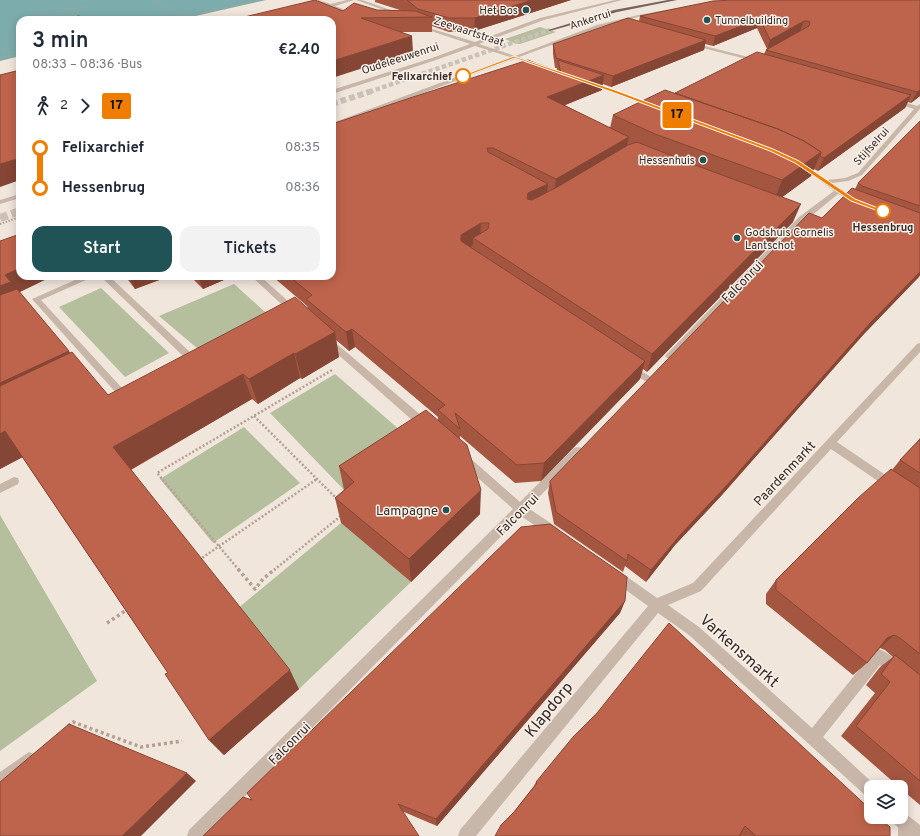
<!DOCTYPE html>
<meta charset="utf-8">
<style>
:root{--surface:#fff;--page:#f2f2f3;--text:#1f2937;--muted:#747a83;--accent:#205355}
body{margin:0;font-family:Overpass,sans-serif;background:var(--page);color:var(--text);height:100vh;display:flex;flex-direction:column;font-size:15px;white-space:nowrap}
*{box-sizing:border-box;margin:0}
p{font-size:13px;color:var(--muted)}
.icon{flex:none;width:22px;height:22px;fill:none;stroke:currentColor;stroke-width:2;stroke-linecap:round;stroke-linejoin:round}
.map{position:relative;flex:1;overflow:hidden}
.side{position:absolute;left:16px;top:16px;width:320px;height:264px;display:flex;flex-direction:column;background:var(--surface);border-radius:12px;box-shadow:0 2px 10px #0003}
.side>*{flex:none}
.badge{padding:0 8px;border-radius:3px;font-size:14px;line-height:26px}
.tools{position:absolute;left:864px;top:780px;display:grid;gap:8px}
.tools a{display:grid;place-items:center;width:44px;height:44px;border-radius:8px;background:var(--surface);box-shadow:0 2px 10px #0003;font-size:20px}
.map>.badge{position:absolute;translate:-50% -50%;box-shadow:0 0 0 2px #fff}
.legs{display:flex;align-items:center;gap:6px;height:44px;padding:0 16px;font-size:13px}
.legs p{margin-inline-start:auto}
.headline{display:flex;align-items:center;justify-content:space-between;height:68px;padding:0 16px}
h1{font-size:22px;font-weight:600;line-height:30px}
.primary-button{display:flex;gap:8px;margin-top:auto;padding:8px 16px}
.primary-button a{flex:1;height:46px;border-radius:12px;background:var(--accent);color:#fff;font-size:16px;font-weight:600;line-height:46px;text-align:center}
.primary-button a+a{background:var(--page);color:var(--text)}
ul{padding:0 16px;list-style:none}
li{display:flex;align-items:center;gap:14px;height:40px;font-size:15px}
li i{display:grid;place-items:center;width:6px;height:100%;margin:0 5px;background:currentColor}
li i::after{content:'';width:10px;height:10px;margin:-5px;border:3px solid;border-radius:50%;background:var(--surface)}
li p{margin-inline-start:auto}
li:first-child i{background:linear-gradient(#0000 50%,currentColor 0)}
li:last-child i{background:linear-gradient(currentColor 50%,#0000 0)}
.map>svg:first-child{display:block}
.green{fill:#b5bf9d}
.water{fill:#7dacac}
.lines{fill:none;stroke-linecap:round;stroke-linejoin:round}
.major-tunnel-far2{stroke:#ccc1b8;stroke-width:4.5;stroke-dasharray:4.5 2.5;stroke-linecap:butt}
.major-tunnel-far1{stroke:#ccc1b8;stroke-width:6;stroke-dasharray:6 3;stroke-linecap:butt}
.major-tunnel{stroke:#ccc1b8;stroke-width:8;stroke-dasharray:8 4;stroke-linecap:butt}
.path-far3{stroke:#b4a093;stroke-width:1;stroke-dasharray:1 1;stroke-linecap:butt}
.path-far2{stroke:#b4a093;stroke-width:2;stroke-dasharray:1.5 1.5;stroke-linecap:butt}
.path-far1{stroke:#b4a093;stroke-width:2.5;stroke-dasharray:2 2;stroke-linecap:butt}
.path{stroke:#b4a093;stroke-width:3.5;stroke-dasharray:3 3;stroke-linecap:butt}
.minor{fill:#c8b6a9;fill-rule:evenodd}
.major{fill:#77635a;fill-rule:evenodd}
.wall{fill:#a45641;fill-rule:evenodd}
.shaded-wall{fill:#864635}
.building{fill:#bf644c;stroke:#864635}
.line-1{fill:#ef7d00;stroke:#fff}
.poi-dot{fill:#205355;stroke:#f9f1e9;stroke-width:1.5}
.stop-1-dot{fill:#fff;stroke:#ef7d00;stroke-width:2}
.labels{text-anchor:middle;stroke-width:3;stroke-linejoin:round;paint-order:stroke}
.far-poi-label{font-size:11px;fill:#362c28;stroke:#f9f1e9;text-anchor:end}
.far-street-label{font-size:11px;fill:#362c28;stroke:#f9f1e9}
.far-stop-label{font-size:11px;font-weight:bold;fill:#362c28;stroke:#f9f1e9;text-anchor:end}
.street-label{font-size:13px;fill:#362c28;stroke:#f9f1e9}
.poi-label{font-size:13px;fill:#362c28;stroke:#f9f1e9;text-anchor:end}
.near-street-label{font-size:16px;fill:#362c28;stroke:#f9f1e9}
</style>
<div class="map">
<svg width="920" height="836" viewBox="0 0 920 836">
<rect width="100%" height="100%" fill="#f1e6dc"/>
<!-- green -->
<path class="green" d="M540,27L556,32L520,44H516L505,39Z
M234,284L285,330L217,365L159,316Z
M101,288L169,353L125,377L59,307Z
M335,374L415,443L345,491L270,413Z
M244,427L300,483L213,543L160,479Z
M0,515L97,681L0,751Z
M341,523L411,582L299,689L237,609Z"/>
<!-- water -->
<path class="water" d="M0,0H266L178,20H20V56L0,61Z"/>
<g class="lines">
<!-- major-tunnel-far2 -->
<path class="major-tunnel-far2" d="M369,92L550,30"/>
<!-- major-tunnel-far1 -->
<path class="major-tunnel-far1" d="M332,104L372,91"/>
<!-- major-tunnel -->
<path class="major-tunnel" d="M0,218L20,211"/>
<!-- path-far3 -->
<path class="path-far3" d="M154,0L185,16
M67,10L81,20
M42,15L89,6
M170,20L259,0
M5,48L12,55
M0,58L20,54"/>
<!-- path-far2 -->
<path class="path-far2" d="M0,224L20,217"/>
<!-- path-far1 -->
<path class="path-far1" d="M254,416L337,499
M199,560L317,479
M239,570L157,473L332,370
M274,570L342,515"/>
<!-- path -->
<path class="path" d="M238,569L255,589L263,579L275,569
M107,623L128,609
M68,726L73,722L141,747L182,741"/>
<!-- minor -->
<path class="minor" d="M318,0L331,4L347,0H354L335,6L358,15L354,16L318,2Z
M356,0H362L405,15L401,16Z
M615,0H622L544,20L479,44L515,56L597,25L638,15L693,5L695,6L638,17L601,27L519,57L570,74V76L515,59L332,127V123L510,57L475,46L436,60L332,94V90L432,58L470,44L419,27V25L475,42L540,18Z
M693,43L760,60V61L758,62L691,45Z
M589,82H593L656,106L651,107L589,84Z
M894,99L917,106L920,104V109L862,175L848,181L832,183L858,200V202H854L838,194L805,221L673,358H667L665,356L667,354L799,217L834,191L800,166V164H804L827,180L845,178L858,173L914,109L892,102V100Z
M20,194V198L0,204V200Z
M84,276H95L41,300L122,388L128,386L131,387L133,389C130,394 123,397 118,395L32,299Z
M100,276H109L192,354L194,356C190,361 183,365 178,363L176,361L183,356Z
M251,276H260L298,310L299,312L298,314H292Z
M328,338L331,339L429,422L430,425L429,428H421L325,343L324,341Z
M920,343V352L837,442L896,482L897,485L896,488L892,489L888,488L831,449L701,591L668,605L699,627L812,728L874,651L879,649C888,653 900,661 904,670L902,675L897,677L880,665L823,737L876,786L877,787H871V799L866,796L689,635L658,613L476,836H458L460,830L648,606L612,580L610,576L612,572L616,570L620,572L657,598L693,583L917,344Z
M630,364L651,377L653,379L651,381H645L627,369L625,367L627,365Z
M578,447L582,448L583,451L582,454L528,508L558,528L560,532L558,536L554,537L550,536L521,516L206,836H187L189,830L513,509L461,463L460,460L461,457L465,456L469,457L520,502L574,448Z
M14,477L18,478L19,481L18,484L0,493V484Z
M29,752L34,754L36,759L34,764L5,786L0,789V772Z
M901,810L920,825V836H898V827L893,823L891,817H901Z"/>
<!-- major -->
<path class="major" d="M668,0H677L617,12L550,31L548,30L614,10Z"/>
</g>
<!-- wall -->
<path class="wall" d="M375,0H571L474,31L449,32L432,26V32H401L413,52L343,11L377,10L403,11L375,2Z
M920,0V96L911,103L908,102L905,108L818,171L814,169L811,176L782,197L793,222L647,372L643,369L640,379L541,481L515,483L460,436V439L480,514L411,582L341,523L335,498L344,490L339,466L438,420V417L355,347L349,351L336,340L339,357L302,379L300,378L258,404L252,399L131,470L299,689L224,755L209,740L168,673L22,457L0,469V241L20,292L70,353L108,395L308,308L307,306L272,276H332L557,72V68H555L553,54V44L639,21L640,16ZM757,28L767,49L766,50L764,54L675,93L613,115L610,128L564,105L602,90L603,84L611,87L704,50L705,44L713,46Z
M920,121V275L863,335L721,496L675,545L646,582L625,566L623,572L554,524L548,493L550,481L822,218L855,189L858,183Z
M125,276H170L135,289Z
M190,276H233L203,289Z
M920,438V805L901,789V787H899L841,736L875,693L866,685L880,667L893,657L885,650L880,648L867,663L853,675L766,604V594L776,580L892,470L900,460L915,444Z
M625,601L620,613L437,826L404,812L252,800Z
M536,782L890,836H495L534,786Z"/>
<!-- shaded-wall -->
<path class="shaded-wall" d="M532,0H571L474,31L475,18Z
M760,19L757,28L713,46L715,36Z
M804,21L800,31L767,50L770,40Z
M412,36L413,52L332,78V61Z
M706,40L704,50L611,87L613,76Z
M604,75L602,90L546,113L547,97Z
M920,90V96L911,103L917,92Z
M911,95L905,108L818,171L824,158Z
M629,137L625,154L554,196L556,179Z
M821,152L811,176L773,204L782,180Z
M20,158V180L0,187V164Z
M548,184L546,201L526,211L528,193Z
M801,204L793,222L647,372L652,354Z
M481,223L480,241L473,238V245L461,253V235Z
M20,268V276H53L18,293L0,310V286L5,275Z
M920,272V275L919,277L863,335L721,496L675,545L646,582L651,570L681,534L871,322Z
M129,276H170L135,289Z
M198,276H233L203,289Z
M352,329L355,347L349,351L346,332Z
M335,332L339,357L302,379L295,354Z
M69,351L80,369L0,408V383Z
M294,353L300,378L258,404L249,379Z
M645,361L640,379L541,481L544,463Z
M243,374L252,399L128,471L113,447Z
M5,431L25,456L0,469V434Z
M481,490L480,514L411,582L409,559Z
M625,601L620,613L437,826L436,819Z
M894,635L880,648L887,638Z
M290,670L299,689L224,755L209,740Z
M187,773L196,781L141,836H122Z"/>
<!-- building -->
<path class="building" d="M315,0L343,11L354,3L377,10L415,11L432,17L361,18L412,36L332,61V20H232Z
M407,0H532L475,18H449L418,9Z
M733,0H920V90L917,92L766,50L809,26L810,22L808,21H804L770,40L760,19L715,36L640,16L713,1Z
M79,16L86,20H58Z
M628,18L706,40L613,76L556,58L553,44Z
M757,52L911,95L824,158L820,156L821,152L804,141L778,129L675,93Z
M528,60L561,74L558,60L604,75L547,97L629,137L556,179L493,148H487L488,152L548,184L528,193L527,199L532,200L559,186L628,145L637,142L703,168L801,204L652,354L473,238L488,229L489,223H481L461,235V241L645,361L544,463L517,465L455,413L460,429L438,410L445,405L352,329L346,332L306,299L312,295L289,276H332V124L413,97Z
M20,70V158L0,164V75Z
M665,90L778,129L804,141L821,152L782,180L655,134L613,115Z
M920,121V206L862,186L858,183Z
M852,188L920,213V272L871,322L728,484L681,534L651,570L628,554L627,561L556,512L550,481L809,213L822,218Z
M20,234V268L5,275L11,282L0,286V241Z
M17,289L69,351L0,383V295Z
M295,297L335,332L295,354L294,353L249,379L243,374L113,447L290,670L209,740L165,674L168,673L5,431L0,434V386L72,352L108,395Z
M426,410L467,445L481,490L409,559L335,498L354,482L339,466Z
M920,439V473L900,460Z
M891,469L920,488V654L900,638L894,635L887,638L867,663L776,590V580L858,498Z
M550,524L627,577L625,601L436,819L398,804L419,836H203L243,797L252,800L247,793L521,527Z
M669,623L871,810V817H878L890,827V836H756L745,826L739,836H495L501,825L514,812L537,783L536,782L573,737L597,713Z
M895,655L920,675V781L856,726L890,682L881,674Z
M69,724L187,773L122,836H0V782Z"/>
<!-- line-1 -->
<path class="line-1" d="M514,56L615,90L773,149L799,161L855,199L886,211L881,212L851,201L795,163L770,151L612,92L515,58L464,77L461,76Z"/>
<!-- markers -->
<g class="poi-dot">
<circle cx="526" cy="10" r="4"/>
<circle cx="707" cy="20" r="4"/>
<circle cx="703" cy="160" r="4"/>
<circle cx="737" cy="238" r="4"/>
<circle cx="446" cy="510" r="4"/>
</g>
<g class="stop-1-dot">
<circle cx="463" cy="76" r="7"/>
<circle cx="883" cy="211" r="7"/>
</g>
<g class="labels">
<!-- far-poi labels -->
<g class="far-poi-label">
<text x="518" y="14">Het Bos</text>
<text x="715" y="24" text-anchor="start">Tunnelbuilding</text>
<text x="695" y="164">Hessenhuis</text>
<text x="745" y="236" text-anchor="start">Godshuis Cornelis<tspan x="745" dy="13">Lantschot</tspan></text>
</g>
<!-- far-street labels -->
<g class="far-street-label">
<text transform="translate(590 19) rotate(-18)" y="4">Ankerrui</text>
<text transform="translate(469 31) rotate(18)" y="4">Zeevaartstraat</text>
<text transform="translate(400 58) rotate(-18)" y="4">Oudeleeuwenrui</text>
<text transform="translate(871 146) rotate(-48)" y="4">Stijfselrui</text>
</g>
<!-- far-stop labels -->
<g class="far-stop-label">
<text x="452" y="80">Felixarchief</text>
<text x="883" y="231" text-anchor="middle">Hessenbrug</text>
</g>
<!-- street labels -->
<g class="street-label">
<text transform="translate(742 281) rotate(-46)" y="5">Falconrui</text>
<text transform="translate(784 473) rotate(-47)" y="5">Paardenmarkt</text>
<text transform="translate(517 514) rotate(-45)" y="5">Falconrui</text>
<text transform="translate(289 743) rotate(-45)" y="5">Falconrui</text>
</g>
<!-- poi labels -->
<g class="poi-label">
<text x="438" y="515">Lampagne</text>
</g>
<!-- near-street labels -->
<g class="near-street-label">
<text transform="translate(740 650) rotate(42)" y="6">Varkensmarkt</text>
<text transform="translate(548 709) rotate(-51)" y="6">Klapdorp</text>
</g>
</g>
</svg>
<div class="tools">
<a><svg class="icon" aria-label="layers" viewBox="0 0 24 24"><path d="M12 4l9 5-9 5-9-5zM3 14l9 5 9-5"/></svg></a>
</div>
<b class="badge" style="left:677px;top:115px;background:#ef7d00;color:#111">17</b>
<section class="side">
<div class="headline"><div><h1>3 min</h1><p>08:33 – 08:36 · Bus</p></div><b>€2.40</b></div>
<div class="legs"><svg class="icon" aria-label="walk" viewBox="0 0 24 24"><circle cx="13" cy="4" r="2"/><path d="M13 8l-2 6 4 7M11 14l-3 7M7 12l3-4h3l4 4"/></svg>2<svg class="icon" aria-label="forward" viewBox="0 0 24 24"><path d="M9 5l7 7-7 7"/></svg><b class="badge" style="background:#ef7d00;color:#111">17</b></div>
<ul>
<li><i style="color:#ef7d00"></i><b>Felixarchief</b><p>08:35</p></li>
<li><i style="color:#ef7d00"></i><b>Hessenbrug</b><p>08:36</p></li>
</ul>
<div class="primary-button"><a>Start</a><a>Tickets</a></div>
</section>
</div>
